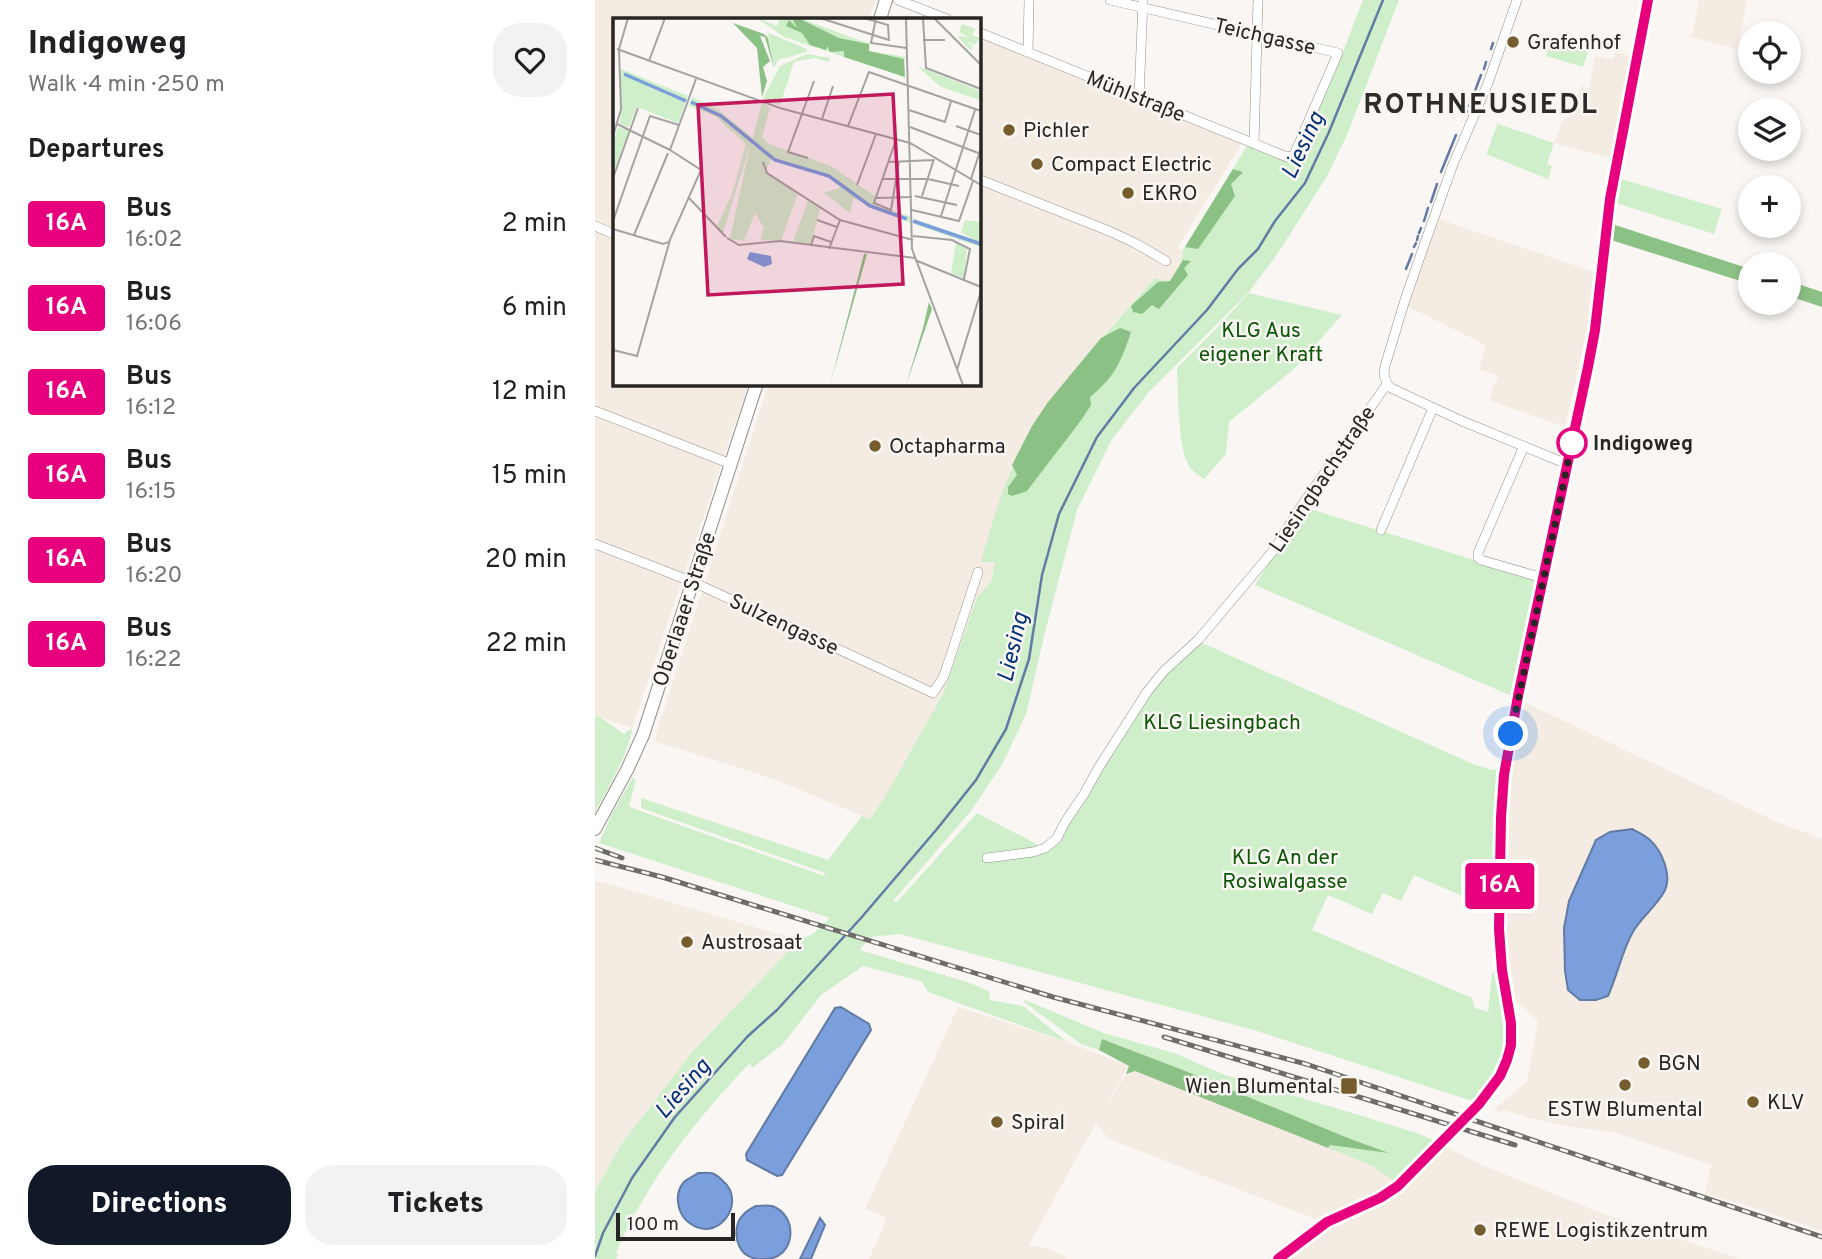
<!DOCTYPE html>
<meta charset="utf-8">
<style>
:root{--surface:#fff;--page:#f2f2f2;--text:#202124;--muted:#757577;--accent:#111827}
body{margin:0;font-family:Overpass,sans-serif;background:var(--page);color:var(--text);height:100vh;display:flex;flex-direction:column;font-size:26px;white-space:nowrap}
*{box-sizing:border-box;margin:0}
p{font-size:23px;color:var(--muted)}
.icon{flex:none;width:38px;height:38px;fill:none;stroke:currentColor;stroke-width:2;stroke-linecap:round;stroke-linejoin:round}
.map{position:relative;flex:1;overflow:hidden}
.drawer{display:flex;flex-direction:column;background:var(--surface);width:595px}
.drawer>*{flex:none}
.badge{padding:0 14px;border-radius:5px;font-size:24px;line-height:46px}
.buttons{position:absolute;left:1143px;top:21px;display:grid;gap:14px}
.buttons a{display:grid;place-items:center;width:63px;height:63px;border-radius:50%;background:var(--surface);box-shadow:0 4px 10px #0003;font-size:35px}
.scale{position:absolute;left:21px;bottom:18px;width:119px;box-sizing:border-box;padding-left:7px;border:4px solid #272625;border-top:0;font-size:19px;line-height:24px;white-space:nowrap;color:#272625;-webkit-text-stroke:5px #f9f6f3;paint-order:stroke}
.you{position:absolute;width:35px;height:35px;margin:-18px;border:5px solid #fff;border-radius:50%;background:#1a73e8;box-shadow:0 0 0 10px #1a73e833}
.map>.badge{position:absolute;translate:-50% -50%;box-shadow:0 0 0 4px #fff}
h2{padding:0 28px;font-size:26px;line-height:63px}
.round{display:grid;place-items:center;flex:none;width:74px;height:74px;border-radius:28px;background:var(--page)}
.overview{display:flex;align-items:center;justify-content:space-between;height:119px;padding:0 28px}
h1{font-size:33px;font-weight:800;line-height:52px}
.button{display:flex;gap:14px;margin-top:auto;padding:14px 28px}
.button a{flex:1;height:80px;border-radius:28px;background:var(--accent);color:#fff;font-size:28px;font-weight:800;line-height:80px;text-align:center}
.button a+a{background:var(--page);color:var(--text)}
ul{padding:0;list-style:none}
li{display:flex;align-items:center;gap:21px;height:84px;padding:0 28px}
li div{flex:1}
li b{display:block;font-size:26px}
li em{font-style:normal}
li .badge{min-width:77px;font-weight:700;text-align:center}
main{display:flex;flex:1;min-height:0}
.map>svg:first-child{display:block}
.built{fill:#f4ece2}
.green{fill:#ceefca}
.forest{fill:#8cc186}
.water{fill:#7a9fdc;stroke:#617ba5;stroke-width:2}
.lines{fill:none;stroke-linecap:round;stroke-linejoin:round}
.stream{stroke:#617ba5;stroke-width:2.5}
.minor-casing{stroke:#92908d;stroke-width:10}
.secondary-casing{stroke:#92908d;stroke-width:14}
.minor{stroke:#fff;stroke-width:9}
.secondary{stroke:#fff;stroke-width:12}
.rail-casing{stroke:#6e6c6a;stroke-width:5}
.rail{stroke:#f9f6f3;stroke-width:2.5;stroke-dasharray:8;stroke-linecap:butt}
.line-casing{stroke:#fff;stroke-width:16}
.line{stroke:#e6007e;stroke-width:10}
.walk{stroke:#272625;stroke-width:7;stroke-dasharray:0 12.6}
.poi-dot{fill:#765d2e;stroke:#f9f6f3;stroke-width:2.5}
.stop-dot{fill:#fff;stroke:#e6007e;stroke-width:3.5}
.labels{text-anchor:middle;stroke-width:5;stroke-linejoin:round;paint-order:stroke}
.street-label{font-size:21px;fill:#272625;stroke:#f9f6f3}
.poi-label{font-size:21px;fill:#272625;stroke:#f9f6f3;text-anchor:start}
.park-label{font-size:21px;fill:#0b5604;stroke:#f9f6f3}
.stop-label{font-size:21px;font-weight:bold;fill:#272625;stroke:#f9f6f3;text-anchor:start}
.water-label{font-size:23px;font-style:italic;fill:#043076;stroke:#f9f6f3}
.district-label{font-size:28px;font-weight:bold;letter-spacing:2px;fill:#2e2c29;stroke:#f9f6f3}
.inset-river{fill:none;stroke:#7a9fdc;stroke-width:3.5}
.inset-road{fill:none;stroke:#a5a3a1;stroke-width:2}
.view{fill:#c2185b;fill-opacity:0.15;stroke:#c2185b;stroke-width:3.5}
.inset-edge{fill:none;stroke:#272625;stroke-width:3.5}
</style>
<main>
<section class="drawer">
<div class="overview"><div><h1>Indigoweg</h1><p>Walk · 4 min · 250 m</p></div><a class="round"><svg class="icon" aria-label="heart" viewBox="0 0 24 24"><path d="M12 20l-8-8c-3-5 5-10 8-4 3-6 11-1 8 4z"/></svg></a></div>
<h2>Departures</h2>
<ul>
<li><span class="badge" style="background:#e6007e;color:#fff">16A</span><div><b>Bus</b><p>16:02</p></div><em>2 min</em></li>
<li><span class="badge" style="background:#e6007e;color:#fff">16A</span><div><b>Bus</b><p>16:06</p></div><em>6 min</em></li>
<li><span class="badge" style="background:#e6007e;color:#fff">16A</span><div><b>Bus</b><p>16:12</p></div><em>12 min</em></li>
<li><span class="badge" style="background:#e6007e;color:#fff">16A</span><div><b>Bus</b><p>16:15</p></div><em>15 min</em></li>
<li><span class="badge" style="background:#e6007e;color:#fff">16A</span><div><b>Bus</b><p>16:20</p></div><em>20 min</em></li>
<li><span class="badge" style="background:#e6007e;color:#fff">16A</span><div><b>Bus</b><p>16:22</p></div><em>22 min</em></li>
</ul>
<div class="button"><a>Directions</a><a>Tickets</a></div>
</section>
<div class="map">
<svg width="1227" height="1259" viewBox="0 0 1227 1259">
<rect width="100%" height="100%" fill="#f9f6f3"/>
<!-- built -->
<path class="built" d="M0,0H281L274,19H19V383H154L37,728L0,715Z
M1104,0H1152L1142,49L1097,37Z
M383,37L647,143L582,248L588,250V260L577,280L573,282L560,278L506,338L453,402L437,426L417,465L387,561L400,562L396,582L382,597L349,692L291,795L275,819L176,778L59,741L174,383H383Z
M1020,52L1038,57L1018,159L959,143L969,117L973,118L986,86L994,89L1000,57L1018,59Z
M844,219L1002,273L995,317L970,427L894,400L903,376L884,369L891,345L812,306Z
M929,702L1182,822L1227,839V1231L1150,1205L1110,1194L1116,1165L1021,1133L972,1126L934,1118L910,1110L905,1112L899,1110L932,1081L943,1022L921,1000L912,942L910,850L912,798L919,742Z
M0,881L14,884L204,940L97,1052L25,1146L0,1192Z
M363,1007L472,1042L533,1066L504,1119L531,1074L540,1071L776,1165L800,1182L838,1140L885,1164L1009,1214L1146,1259H673L723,1220L514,1139L501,1123L432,1248L435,1246L453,1248L474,1259H274L292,1218L270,1209Z"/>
<!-- green -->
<path class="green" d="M768,0H804L752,135L732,176L683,253L653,293L553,393L517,439L482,510L450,632L431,714L408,763L376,811L298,901L302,902L382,813L449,848L452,846L539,717L567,679L605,642L878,764L897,770L907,769L903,803L898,897L895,908L819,875L806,901L788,893L777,914L733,895L717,930L877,998L880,1008L893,1012L897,973L900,972C911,1030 919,1054 877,1101L662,1031L305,934L275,937L265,950L375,983L395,992L394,1000L428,1006L472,1042L333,992L326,981L268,966L226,995L187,1045L157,1068L155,1063C101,1119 53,1180 21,1252L23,1254L21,1259H0V1192L25,1146L97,1052L204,940L218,934L235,918L4,843L17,814L38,777L41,781L34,805L37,808L229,876L230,873L46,808V798L233,860L267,816L275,819L291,795L349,692L382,597L396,582L400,562H386C399,515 413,469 437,427C449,406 464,389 479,371C505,339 533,309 560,278L573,282C584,273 587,263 588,250L652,146L695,163L704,164L710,152L707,146L739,75Z
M956,40L993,51L988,67L951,56Z
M900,123L959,143L952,164L957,166L953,179L891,154L897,140L895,137L897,138L902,126Z
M1026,179L1127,209L1119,234L1021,203Z
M654,293L747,315L700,368L634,422L631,454L609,479C604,475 596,471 593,464C583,447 583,389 582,368L620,330Z
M709,507L943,580L919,697L660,585Z
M0,716L5,717L29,734L37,728C36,749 11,792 0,812Z
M430,1000L509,1033L579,1053L630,1075L754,1112L822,1133L838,1140L800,1182L776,1165L733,1148L735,1144L789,1151L753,1138L588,1070L508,1039L504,1050L486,1044L429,1002Z"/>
<!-- forest -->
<path class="forest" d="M638,169L648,172L636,184L640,196L603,249L590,247Z
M1017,224L1155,269V284L1016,240Z
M588,260L596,261L589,268L593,275L564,309L557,305L547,314L538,312L536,306L563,282L575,281Z
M1194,281L1227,292V307L1194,296Z
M525,328L536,332C527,360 519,378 495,397L496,405L487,419L432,491L417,496L413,494V487L422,475L417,465L437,426L453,402L506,338Z
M507,1039L588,1070L753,1138L794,1153L735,1145L733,1148L540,1071L531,1074L534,1066L504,1050Z"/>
<!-- water -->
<path class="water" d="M1037,829C1043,832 1050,835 1055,840C1067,851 1077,875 1070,890C1064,903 1047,917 1039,930C1027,950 1023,974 1013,996L1001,1000H985L973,990L970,971L969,928L974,901L1001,840L1015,832Z
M246,1007L274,1024L276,1030L187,1175L182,1176L152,1160L151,1154L240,1008Z
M103,1173C108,1173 115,1172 119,1174C121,1175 126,1179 128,1181C153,1202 122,1247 92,1221C82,1212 79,1193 89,1182C92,1179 99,1176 103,1173Z
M161,1206C166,1206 173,1205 177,1206C204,1215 201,1259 170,1259C161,1259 157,1259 150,1254C140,1245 138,1225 148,1215C151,1211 157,1208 161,1206Z
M225,1218L230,1225L216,1259H205Z"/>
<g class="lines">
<!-- stream -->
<path class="stream" d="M896,49L898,43
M889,69L891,62
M877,99L886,75
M874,106L876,102
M871,113L872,111
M846,172L861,135
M836,202L842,184
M829,221L833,208
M824,233L826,228
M822,240L823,236
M819,247L821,243
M811,269L817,254
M0,1256L8,1233L37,1178L80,1117L153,1036L182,1010L266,918L342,829L381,780L411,729L434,659L447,575L464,514L502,437L539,388L612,310L643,269L663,249L680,221L710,183L734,132L788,0"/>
<defs>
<path id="minor" d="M303,0L352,19
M383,32L687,155L692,157L699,155L743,53L515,0
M433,52L434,0
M544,97L548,0
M659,144L663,0
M383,179L514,231L540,243L571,261
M0,226L19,234
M792,384L796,388L867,421L972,464
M0,411L136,464
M929,446L883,553V557L886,560L948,578
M786,530L838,408
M0,544L98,582L338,693L349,676L383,572
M392,858L438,852L450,848L462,838L470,822L489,794L504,767L552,692L569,671L604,639L678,551L707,505L792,384L789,375L790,366L810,300L826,254L857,167L893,83L922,0
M870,1118L884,1104L905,1076L912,1060L916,1045V1023L905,949L904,929L906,817L909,775L923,696L994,367L1000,330L1015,199L1053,0
M683,1259L732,1222L795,1192L811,1178L863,1125"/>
<path id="secondary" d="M285,19L291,0
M0,829L32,770L48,735L162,383"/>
</defs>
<!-- minor casing -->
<use href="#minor" class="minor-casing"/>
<!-- secondary casing -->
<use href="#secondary" class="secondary-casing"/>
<!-- minor -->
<use href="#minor" class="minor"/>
<!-- secondary -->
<use href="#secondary" class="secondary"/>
<defs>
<path id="rail" d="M0,848L27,858
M0,860L67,877L458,997L711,1064L1227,1237
M569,1037L920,1145"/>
</defs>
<!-- rail casing -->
<use href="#rail" class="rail-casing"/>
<!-- rail -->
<use href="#rail" class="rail"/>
</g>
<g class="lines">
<defs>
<path id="line" d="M683,1259L732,1222L785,1198L803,1186L884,1104L905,1076L912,1060L916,1045V1023L907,970L904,929L906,817L909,775L923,696L993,367L1000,330L1015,199L1053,0"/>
</defs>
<!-- line casing -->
<use href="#line" class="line-casing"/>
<!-- line -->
<use href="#line" class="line"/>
<!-- walk -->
<path class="walk" d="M916,734L977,443"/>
</g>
<!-- markers -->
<g class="poi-dot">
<circle cx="918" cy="42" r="7"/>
<circle cx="414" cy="130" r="7"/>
<circle cx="442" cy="164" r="7"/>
<circle cx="533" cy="193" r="7"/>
<circle cx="280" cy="446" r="7"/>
<circle cx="92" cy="942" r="7"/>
<circle cx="1049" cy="1063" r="7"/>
<circle cx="1030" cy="1085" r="7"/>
<rect x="745" y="1077" width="18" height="18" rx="3.5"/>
<circle cx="1158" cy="1102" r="7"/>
<circle cx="402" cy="1122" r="7"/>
<circle cx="885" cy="1230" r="7"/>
</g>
<circle class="stop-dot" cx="977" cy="443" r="14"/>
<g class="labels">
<!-- street labels -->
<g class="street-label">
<text transform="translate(670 36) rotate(13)" y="7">Teichgasse</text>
<text transform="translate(541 96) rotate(22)" y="7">Mühlstraße</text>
<text transform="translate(727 479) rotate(-56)" y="7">Liesingbachstraße</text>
<text transform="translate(89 609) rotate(-72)" y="7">Oberlaaer Straße</text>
<text transform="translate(189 624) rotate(25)" y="7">Sulzengasse</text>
</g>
<!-- poi labels -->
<g class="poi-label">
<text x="932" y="49">Grafenhof</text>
<text x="428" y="137">Pichler</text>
<text x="456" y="171">Compact Electric</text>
<text x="547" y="200">EKRO</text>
<text x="294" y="453">Octapharma</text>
<text x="106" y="949">Austrosaat</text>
<text x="1063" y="1070">BGN</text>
<text x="738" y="1093" text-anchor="end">Wien Blumental</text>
<text x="1172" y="1109">KLV</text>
<text x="1030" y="1116" text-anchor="middle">ESTW Blumental</text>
<text x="416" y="1129">Spiral</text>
<text x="899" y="1237">REWE Logistikzentrum</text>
</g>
<!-- park labels -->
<g class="park-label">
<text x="666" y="337">KLG Aus<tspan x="666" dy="24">eigener Kraft</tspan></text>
<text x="627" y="729">KLG Liesingbach</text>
<text x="690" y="864">KLG An der<tspan x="690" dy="24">Rosiwalgasse</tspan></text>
</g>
<!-- stop labels -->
<g class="stop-label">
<text x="998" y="450">Indigoweg</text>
</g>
<!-- water labels -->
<g class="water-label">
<text transform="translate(707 145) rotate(-65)" y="8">Liesing</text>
<text transform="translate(417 647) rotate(-77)" y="8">Liesing</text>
<text transform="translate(87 1088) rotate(-49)" y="8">Liesing</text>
</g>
<!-- district labels -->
<g class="district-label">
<text x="886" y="113">ROTHNEUSIEDL</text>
</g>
</g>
<!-- overview -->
<g transform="translate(18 18)">
<rect width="368" height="368" fill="#f9f6f3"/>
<path d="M144,0L164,8L167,0H186L257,26L256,33L293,39L289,49L292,59L171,19ZM349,6L363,11L359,17L367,20L362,27L352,23L360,28L358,33L344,18L356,19L346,14ZM155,15L194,31L193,34L165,42L161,50ZM194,36L217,40L216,44L202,40L181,44L167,87L150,81L167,48ZM304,48L367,73V82L328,69ZM8,51L75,78L65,105L24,89L16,109L7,106ZM79,79L103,90L140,120L149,84L157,90L149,119L156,126L218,148L263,179L260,185L298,199V205L240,180L237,195L211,175L228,169L216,160L158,141L153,153L185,175L168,223L147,222L151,210L142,195L131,222L137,224L117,221L137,127L110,215L103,210L119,176L133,126L102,98L76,88ZM5,110L16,112L0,158V124ZM195,183L207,190L198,227L180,224ZM301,201L362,222L348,214L352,202L367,204V229L301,206ZM343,224L354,231L351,260L338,255Z" fill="#ceefca"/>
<path d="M185,0L226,20L256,26V33L291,41L292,59L231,39V33L217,34L214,28L213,32L197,27L189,15L173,8L176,2L184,10L180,2ZM120,5L151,16L155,20L161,50L152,19L147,18L157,43L150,49L154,63L149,79L144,30ZM251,236H254L217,367ZM316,284L319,291L293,367L310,310Z" fill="#8cc186"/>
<path d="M137,234L158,238L159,246L151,249L134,241Z" fill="#7a9fdc"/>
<path class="inset-river" d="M11,56L73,83M78,84L108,98L162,142L216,158L257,188L294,201M300,203L368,226"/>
<path class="inset-road" d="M207,0L276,22M251,0L275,7L276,23M263,0L258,25L294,30M293,0L299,231L350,367M310,0L313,50L368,71M321,0L368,47M310,22H332M4,31L167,90L297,125L368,167M36,43L52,0M296,92L332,104L338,83M209,101L220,68M4,106L57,132M235,108L256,54L368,93M343,108L368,117M297,109L368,136M0,118L8,91L6,31L15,0M283,122L261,185L278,192L286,143M57,132L83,61M195,140L175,134L201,63M150,144L154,155L227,202L300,222M275,144L321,142M0,160L25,90M269,161H315L346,168M358,161L368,130M244,167L263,116M302,178L344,187M309,178L321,141M76,180L113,219M263,180L299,179M299,192L346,203L360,163M328,198L362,92M204,202L224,209M0,203L37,98L66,107M0,211L50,226L56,224L88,152L57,132M21,217L55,135M300,218L339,222L357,231L351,261M114,220L126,227L167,223L302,240M198,228L201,218L218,224M216,231L227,202M302,242L368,269M0,332L24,338L57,222M344,352L368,273"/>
<path class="view" d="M280,76L290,266L95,277L85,87Z"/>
<rect width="368" height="368" class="inset-edge"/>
</g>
</svg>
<div class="buttons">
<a><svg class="icon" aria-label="locate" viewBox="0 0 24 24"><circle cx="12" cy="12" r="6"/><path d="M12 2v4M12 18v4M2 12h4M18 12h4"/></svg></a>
<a><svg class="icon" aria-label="layers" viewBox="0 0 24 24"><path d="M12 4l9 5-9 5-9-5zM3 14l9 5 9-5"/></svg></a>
<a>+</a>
<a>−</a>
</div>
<div class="scale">100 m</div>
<div class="you" style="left:916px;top:734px"></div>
<b class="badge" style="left:905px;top:886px;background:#e6007e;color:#fff">16A</b>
</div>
</main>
